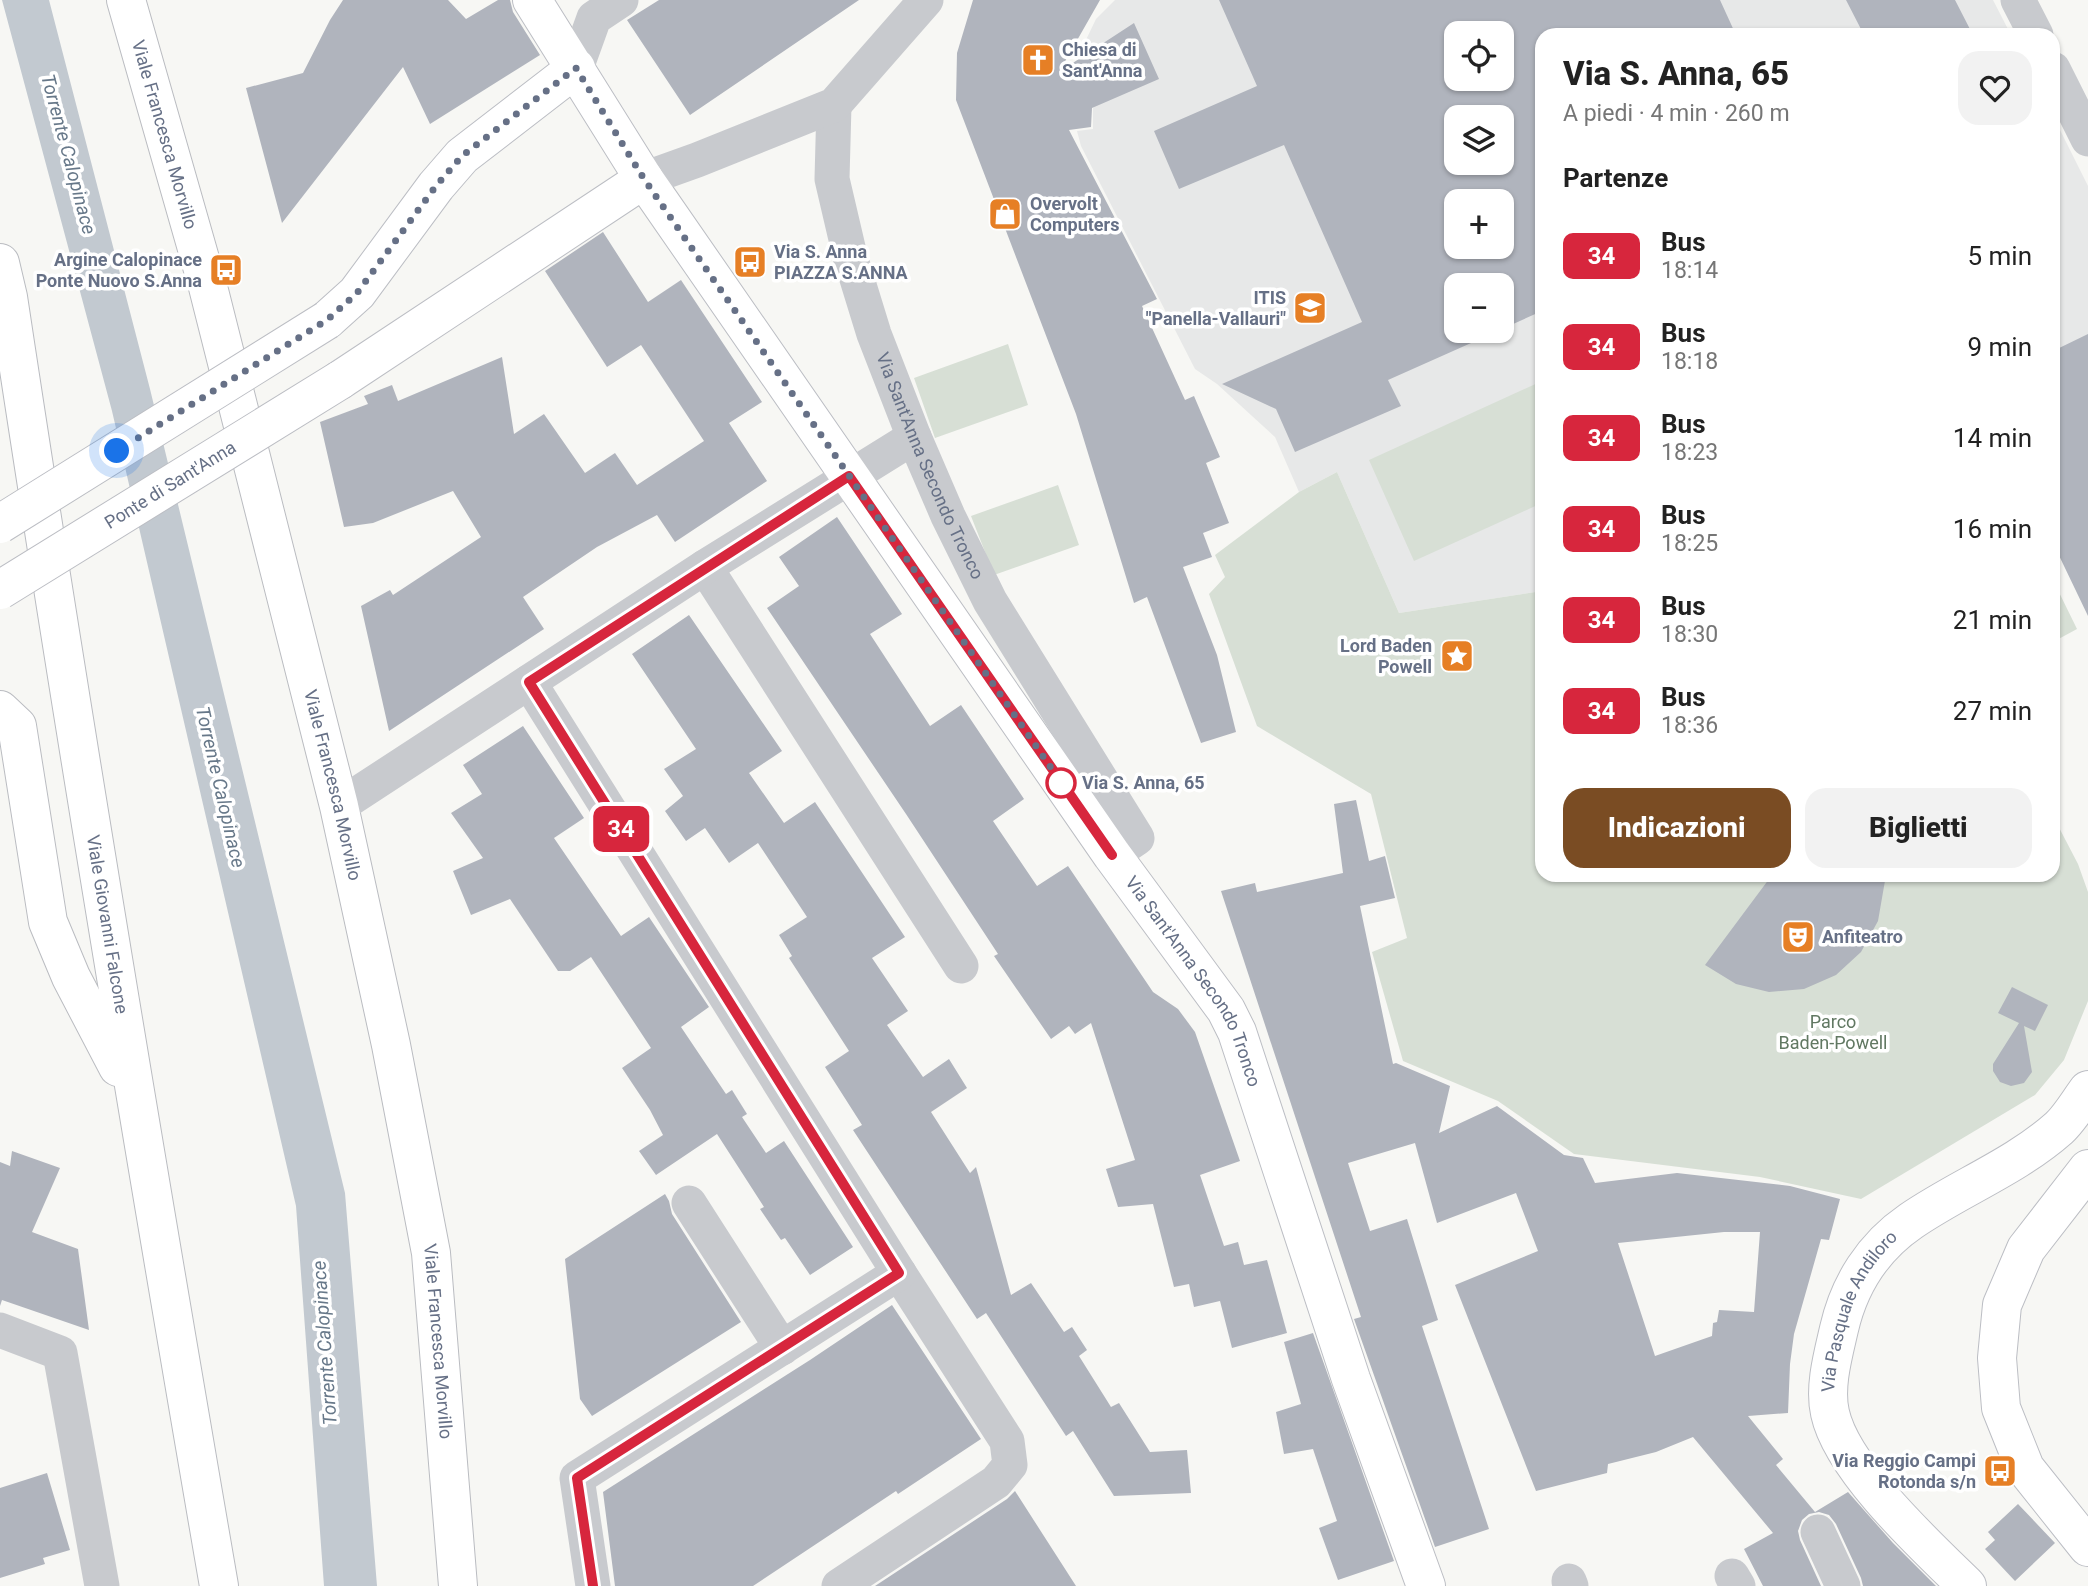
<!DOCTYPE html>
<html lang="it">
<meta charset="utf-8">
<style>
:root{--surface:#fff;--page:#f2f2f2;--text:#222;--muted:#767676;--accent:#7a4c23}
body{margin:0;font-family:Roboto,sans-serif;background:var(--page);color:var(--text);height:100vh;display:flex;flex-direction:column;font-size:26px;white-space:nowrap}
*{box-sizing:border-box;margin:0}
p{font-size:23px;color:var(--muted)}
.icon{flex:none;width:38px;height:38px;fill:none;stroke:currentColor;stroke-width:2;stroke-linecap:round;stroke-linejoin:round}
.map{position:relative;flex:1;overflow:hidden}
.side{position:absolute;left:1535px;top:28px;width:525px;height:854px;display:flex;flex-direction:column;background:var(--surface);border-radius:21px;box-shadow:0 2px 5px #0004}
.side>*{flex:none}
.badge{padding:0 14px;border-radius:10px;font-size:24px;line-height:46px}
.buttons{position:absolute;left:1444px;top:21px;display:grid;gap:14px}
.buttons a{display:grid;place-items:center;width:70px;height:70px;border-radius:14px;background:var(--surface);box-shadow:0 2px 5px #0004;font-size:35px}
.you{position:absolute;width:35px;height:35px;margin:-18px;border:5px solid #fff;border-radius:50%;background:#1a73e8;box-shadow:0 0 0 10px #1a73e833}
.map>.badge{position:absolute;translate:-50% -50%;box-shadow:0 0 0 4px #fff}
h2{padding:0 28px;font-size:26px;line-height:63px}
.round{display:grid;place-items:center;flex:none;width:74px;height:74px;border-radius:21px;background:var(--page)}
.summary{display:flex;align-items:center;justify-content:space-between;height:119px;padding:0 28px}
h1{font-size:33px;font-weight:800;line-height:52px}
.cta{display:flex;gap:14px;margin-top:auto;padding:14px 28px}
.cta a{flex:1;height:80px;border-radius:21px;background:var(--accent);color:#fff;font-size:28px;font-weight:800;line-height:80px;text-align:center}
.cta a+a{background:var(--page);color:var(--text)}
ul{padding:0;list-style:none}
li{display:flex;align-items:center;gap:21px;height:91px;padding:0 28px}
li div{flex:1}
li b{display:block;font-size:26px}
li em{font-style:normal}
li .badge{min-width:77px;font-weight:700;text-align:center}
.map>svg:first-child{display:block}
.built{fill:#e7e8e8;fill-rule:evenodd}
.green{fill:#d7dfd5}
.water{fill:#c2c9d0}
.building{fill:#b0b4bd;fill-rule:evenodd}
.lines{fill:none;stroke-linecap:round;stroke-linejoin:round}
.secondary-casing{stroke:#bcbec4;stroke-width:40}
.primary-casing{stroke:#babcc1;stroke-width:40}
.street{stroke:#c8cace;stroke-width:35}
.secondary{stroke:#fff;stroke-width:38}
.primary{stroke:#fff;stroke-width:38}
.secondary-bridge-casing{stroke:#bcbec4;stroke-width:40;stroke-linecap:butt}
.secondary-bridge{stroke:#fff;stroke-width:38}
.line-casing{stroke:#fff;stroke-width:16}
.line{stroke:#d7263d;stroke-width:10}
.walk{stroke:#667086;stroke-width:7;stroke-dasharray:0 12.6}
.stop-dot{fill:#fff;stroke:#d7263d;stroke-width:3.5}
.labels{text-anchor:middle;stroke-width:7;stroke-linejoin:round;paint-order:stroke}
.poi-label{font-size:18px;font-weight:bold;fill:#667086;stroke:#fff;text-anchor:start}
.street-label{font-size:18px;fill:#667086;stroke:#fff}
.stop-label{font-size:18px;font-weight:bold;fill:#667086;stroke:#fff;text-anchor:start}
.park-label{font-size:18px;fill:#617862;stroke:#fff}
.water-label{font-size:19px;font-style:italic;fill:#677889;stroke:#fff}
</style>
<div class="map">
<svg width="2088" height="1586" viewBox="0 0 2088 1586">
<rect width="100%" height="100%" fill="#f7f7f4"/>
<!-- built -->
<path class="built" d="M1115,0H1993L2011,35H1542V591L1399,613L1337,472L1299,492L1275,437L1217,384L1195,369L1081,146L1077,131L1093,129V108L1107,93L1099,61L1084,44L1096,19ZM1456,33H1502V79H1456ZM1456,117H1502V163H1456ZM1456,201H1502V247H1456ZM1456,285H1502V331H1456Z
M2053,116L2088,186V468L2053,486Z"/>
<!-- green -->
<path class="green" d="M1008,344L1028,405L935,438L914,378Z
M1542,381V503L1414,561L1369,460Z
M1337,472L1399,613L1542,591V875H2053V816L2078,864L2088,892V1001L2064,1060L2035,1095L1861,1199L1760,1177L1574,1154L1498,1101L1403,1061L1372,952L1407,938L1371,794L1257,726L1209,594L1225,577L1215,555L1299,492Z
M1058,485L1079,545L994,575L971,516Z
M2053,580L2077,629L2053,642Z"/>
<!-- water -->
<path class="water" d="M2,0H49L150,389L345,1193L377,1586H324L296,1206L112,411Z"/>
<!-- building -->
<path class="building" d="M343,0H448L466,19L498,0H510L513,12L540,55L430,124L403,67L282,223L246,88L303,73L330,20Z
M659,0H859L690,115L627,20Z
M973,0H1100L1059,72L1134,23L1159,79L1092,108L1091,127L1069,130L1157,299L1142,306L1185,400L1194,396L1220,457L1206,463L1229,523L1203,533L1212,557L1183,567L1217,655L1236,732L1201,743L1147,597L1134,603L1076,414L956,100L957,53Z
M1219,0H1720L1736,35H1542V311L1502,329V285H1456V331H1498L1388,380L1401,406L1295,452L1276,409L1222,384L1362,322L1284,145L1179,189L1154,131L1257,86ZM1456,33H1502V79H1456ZM1456,117H1502V163H1456ZM1456,201H1502V247H1456Z
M1846,0H1955L1973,35H1864Z
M603,232L648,302L681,280L762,402L729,423L767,481L675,542L657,515L597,547L523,597L544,629L389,731L361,606L390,590L393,595L481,537L453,491L373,523L344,527L320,422L368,404L364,396L392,385L398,401L502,357L514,434L544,414L585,473L615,453L637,485L704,441L641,345L607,367L545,271Z
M2088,334V616L2053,543V351Z
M837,517L902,614L870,634L930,726L961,705L1024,799L993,821L1037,886L1068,866L1153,992L1178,1009L1195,1032L1240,1161L1200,1175L1224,1246L1238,1242L1244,1265L1267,1260L1287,1333L1232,1348L1220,1301L1194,1307L1189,1284L1174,1287L1153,1204L1118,1207L1106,1169L1135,1160L1091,1023L1075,1034L1069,1026L1051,1039L994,956L998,954L906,814L767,608L799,586L779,557Z
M689,615L782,751L749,773L784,823L815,802L905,937L872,958L908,1011L887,1025L923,1077L949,1059L967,1088L931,1112L970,1173L976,1167L1011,1295L1031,1283L1064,1332L1072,1327L1087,1350L1079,1356L1111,1407L1119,1403L1150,1452L1187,1450L1191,1493L1114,1496L1073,1431L1066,1436L986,1313L977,1319L853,1130L862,1125L825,1067L849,1051L789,958L792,956L779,935L807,917L758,843L729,863L705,828L686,841L665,811L683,796L664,769L696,749L632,654Z
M523,726L584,818L554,838L621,936L649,917L709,1007L681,1027L726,1094L732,1090L747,1114L742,1117L766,1153L784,1141L853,1247L810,1275L785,1238L781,1240L760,1209L764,1207L717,1134L656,1175L639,1151L663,1135L650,1110L622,1068L651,1048L591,957L570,971H558L510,899L471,915L453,871L483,858L451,813L482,794L463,765Z
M1356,800L1369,861L1385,856L1395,898L1360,906L1393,1064L1396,1063L1450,1086L1439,1133L1497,1106L1564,1155L1583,1158L1595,1183L1677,1173L1790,1186L1840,1199L1829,1240L1821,1239L1794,1334L1790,1364L1788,1413L1748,1416L1783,1459L1776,1465L1815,1512L1848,1492L1893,1543L1936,1586H1863L1861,1578L1836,1524L1829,1515L1819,1512L1809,1514L1802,1520L1798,1531L1800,1540L1821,1586H1763L1744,1549L1773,1533L1693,1437L1656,1452L1608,1464L1607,1473L1536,1491L1455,1285L1538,1251L1516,1193L1437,1223L1415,1143L1348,1163L1370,1231L1407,1219L1438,1320L1422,1326L1489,1529L1435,1547L1354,1319L1361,1317L1221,891L1255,883L1257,892L1343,873L1334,804ZM1724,1232H1760L1754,1312L1719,1310L1717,1322L1713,1323L1712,1336L1655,1356L1618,1243Z
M1772,875H1886L1878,921L1861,952L1836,975L1804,989L1769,992L1736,984L1705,965Z
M2012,987L2048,1005L2035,1031L2024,1026L2032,1072L2024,1083L2011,1086L2000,1082L1993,1071V1064L2019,1023L1998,1013Z
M12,1151L60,1168L32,1232L78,1249L89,1330L2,1300L0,1306V1162L10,1166Z
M665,1194L669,1201L672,1214L741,1322L592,1416L580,1399L565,1259Z
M892,1305L981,1439L898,1494L896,1491L753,1586H615L603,1492L810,1360Z
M1313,1333L1394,1561L1338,1580L1319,1528L1337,1521L1313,1449L1284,1454L1276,1412L1301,1404L1284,1342Z
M47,1473L70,1550L43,1558L45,1564L0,1578V1488Z
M1015,1491L1076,1586H875L1007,1499Z
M2018,1504L2055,1543L2015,1581L1985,1549L1995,1540L1988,1532Z"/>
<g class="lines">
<defs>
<g id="secondary">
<path id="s2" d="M532,0L644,179L1112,855L1226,1010L1237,1032L1351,1379L1426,1586"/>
<path d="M327,320L357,293L436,186L462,156L576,68"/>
<path d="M340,380L644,179"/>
<path d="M2088,1169L2026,1249L2002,1305L1997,1358L2001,1408L2025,1468L2088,1547"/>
<path id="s3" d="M1967,1586C1926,1546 1842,1469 1830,1413C1824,1387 1833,1355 1839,1329C1849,1285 1873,1247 1911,1221C1959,1188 2015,1167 2059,1128C2070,1118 2079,1102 2088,1090"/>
</g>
<g id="primary">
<path id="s4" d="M126,0L208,287L339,806L391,1045L431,1253L458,1586"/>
<path id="s5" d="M0,263L8,297C73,728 145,1157 219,1586"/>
<path d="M0,710L17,726L48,922L71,977L118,1067"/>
</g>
</defs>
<!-- secondary casing -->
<use href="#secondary" class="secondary-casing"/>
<!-- primary casing -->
<use href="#primary" class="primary-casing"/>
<!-- street -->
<g class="street">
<path d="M2018,0L2036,35"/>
<path d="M576,68L594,18L621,0"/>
<path d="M2053,69L2088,139"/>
<path id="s1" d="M834,105L832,179L850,256L874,334L914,437L948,516L990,601L1137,838L1112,855"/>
<path d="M644,179L697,160L834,105L926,0"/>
<path d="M705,567L961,966"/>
<path d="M529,682L899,1273L1007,1441L1010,1465L996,1482L839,1586"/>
<path d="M339,806L705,567L914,437"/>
<path d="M689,1203L782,1348"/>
<path d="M0,1330L60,1353L102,1586"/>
<path d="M1818,1532L1843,1586"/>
<path d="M1732,1576L1738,1586"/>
<path d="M1569,1581L1571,1586"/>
<path d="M593,1586L577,1478L899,1273"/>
</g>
<!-- secondary -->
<use href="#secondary" class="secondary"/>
<!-- primary -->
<use href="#primary" class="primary"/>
<defs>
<g id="secondary-bridge">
<path d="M0,524L327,320"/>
<path id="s6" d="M0,590L340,380"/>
</g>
</defs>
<!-- secondary-bridge casing -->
<use href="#secondary-bridge" class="secondary-bridge-casing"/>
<!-- secondary-bridge -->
<use href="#secondary-bridge" class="secondary-bridge"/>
</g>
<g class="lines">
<defs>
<path id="line" d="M593,1586L577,1478L899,1273L529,682L849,476L1112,855"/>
</defs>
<!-- line casing -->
<use href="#line" class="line-casing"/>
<!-- line -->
<use href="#line" class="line"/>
<!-- walk -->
<path class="walk" d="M117,451L327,320L357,293L436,186L462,156L576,68L644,179L1065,788L1061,783"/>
</g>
<!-- icons -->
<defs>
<symbol id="church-square" viewBox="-11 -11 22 22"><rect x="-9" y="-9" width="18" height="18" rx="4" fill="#e67f25" stroke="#fff"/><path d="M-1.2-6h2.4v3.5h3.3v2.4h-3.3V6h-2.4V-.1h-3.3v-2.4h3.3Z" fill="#fff"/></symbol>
<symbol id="shop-square" viewBox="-11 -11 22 22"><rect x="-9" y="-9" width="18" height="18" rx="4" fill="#e67f25" stroke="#fff"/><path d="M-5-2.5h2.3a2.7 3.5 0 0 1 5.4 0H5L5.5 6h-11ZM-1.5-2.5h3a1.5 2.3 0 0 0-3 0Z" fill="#fff"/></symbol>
<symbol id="bus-square" viewBox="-11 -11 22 22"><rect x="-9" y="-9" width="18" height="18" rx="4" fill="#e67f25" stroke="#fff"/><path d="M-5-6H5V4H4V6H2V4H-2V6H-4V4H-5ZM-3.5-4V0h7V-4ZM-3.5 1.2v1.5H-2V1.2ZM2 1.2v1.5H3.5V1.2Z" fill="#fff"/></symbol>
<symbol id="school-square" viewBox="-11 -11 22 22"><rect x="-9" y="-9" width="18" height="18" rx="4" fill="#e67f25" stroke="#fff"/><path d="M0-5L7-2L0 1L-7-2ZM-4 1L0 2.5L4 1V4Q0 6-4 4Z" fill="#fff"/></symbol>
<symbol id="sight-square" viewBox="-11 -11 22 22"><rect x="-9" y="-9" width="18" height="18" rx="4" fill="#e67f25" stroke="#fff"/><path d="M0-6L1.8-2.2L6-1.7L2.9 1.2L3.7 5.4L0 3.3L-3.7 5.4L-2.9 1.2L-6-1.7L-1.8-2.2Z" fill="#fff"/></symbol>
<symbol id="theatre-square" viewBox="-11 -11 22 22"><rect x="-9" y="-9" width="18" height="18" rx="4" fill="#e67f25" stroke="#fff"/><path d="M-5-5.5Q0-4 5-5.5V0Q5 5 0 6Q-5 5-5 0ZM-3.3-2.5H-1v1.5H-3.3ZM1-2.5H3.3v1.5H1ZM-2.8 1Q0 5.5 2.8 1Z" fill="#fff"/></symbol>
</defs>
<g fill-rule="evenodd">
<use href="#church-square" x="1019" y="41" width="38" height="38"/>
<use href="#shop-square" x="986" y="195" width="38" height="38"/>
<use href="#bus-square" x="731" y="243" width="38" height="38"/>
<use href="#bus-square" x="207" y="251" width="38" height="38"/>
<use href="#school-square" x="1291" y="289" width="38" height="38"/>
<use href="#sight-square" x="1438" y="637" width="38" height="38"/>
<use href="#theatre-square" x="1779" y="918" width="38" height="38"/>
<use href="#bus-square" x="1981" y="1452" width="38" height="38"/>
</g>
<!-- markers -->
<circle class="stop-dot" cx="1061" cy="783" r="14"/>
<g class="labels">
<!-- poi labels -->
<g class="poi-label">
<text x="1062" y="56">Chiesa di<tspan x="1062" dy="21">Sant'Anna</tspan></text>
<text x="1030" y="210">Overvolt<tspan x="1030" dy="21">Computers</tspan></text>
<text x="774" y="258">Via S. Anna<tspan x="774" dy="21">PIAZZA S.ANNA</tspan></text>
<text x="202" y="266" text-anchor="end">Argine Calopinace<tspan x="202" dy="21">Ponte Nuovo S.Anna</tspan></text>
<text x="1286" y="304" text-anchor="end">ITIS<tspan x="1286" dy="21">"Panella-Vallauri"</tspan></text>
<text x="1432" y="652" text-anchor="end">Lord Baden<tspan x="1432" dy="21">Powell</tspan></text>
<text x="1822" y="943">Anfiteatro</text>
<text x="1976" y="1467" text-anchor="end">Via Reggio Campi<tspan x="1976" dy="21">Rotonda s/n</tspan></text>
</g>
<!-- street labels -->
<g class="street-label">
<text dy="6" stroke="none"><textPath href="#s4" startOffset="140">Viale Francesca Morvillo</textPath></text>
<text dy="6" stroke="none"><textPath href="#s1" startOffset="378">Via Sant'Anna Secondo Tronco</textPath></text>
<text dy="6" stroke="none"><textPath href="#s6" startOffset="200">Ponte di Sant'Anna</textPath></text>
<text dy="6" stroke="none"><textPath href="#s4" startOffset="812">Viale Francesca Morvillo</textPath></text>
<text dy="6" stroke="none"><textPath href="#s5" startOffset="670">Viale Giovanni Falcone</textPath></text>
<text dy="6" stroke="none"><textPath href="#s2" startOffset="1185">Via Sant'Anna Secondo Tronco</textPath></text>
<text dy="6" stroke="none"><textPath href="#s3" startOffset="332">Via Pasquale Andiloro</textPath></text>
<text dy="6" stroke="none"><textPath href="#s4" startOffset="1379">Viale Francesca Morvillo</textPath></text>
</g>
<!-- stop labels -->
<g class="stop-label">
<text x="1082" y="789">Via S. Anna, 65</text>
</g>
<!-- park labels -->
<g class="park-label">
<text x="1833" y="1028">Parco<tspan x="1833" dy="21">Baden-Powell</tspan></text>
</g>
<!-- water labels -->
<g class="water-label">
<text transform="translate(69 154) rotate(75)" y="7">Torrente Calopinace</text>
<text transform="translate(221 787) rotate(77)" y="7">Torrente Calopinace</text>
<text transform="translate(324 1343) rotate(-94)" y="7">Torrente Calopinace</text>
</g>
</g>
</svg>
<div class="buttons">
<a><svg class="icon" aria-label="locate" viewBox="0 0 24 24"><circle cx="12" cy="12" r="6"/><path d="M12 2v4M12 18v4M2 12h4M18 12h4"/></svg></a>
<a><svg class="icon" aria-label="layers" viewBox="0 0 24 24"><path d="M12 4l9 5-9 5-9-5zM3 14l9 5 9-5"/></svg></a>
<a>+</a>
<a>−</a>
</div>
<div class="you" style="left:117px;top:451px"></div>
<b class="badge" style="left:621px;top:829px;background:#d7263d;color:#fff">34</b>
<section class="side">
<div class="summary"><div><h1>Via S. Anna, 65</h1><p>A piedi · 4 min · 260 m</p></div><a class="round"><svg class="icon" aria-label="heart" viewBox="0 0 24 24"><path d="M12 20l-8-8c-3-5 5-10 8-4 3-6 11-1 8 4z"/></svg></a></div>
<h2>Partenze</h2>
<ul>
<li><span class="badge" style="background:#d7263d;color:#fff">34</span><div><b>Bus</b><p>18:14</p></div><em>5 min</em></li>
<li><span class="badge" style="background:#d7263d;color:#fff">34</span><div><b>Bus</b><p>18:18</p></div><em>9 min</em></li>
<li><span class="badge" style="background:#d7263d;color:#fff">34</span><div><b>Bus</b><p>18:23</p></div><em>14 min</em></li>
<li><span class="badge" style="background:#d7263d;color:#fff">34</span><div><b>Bus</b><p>18:25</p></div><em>16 min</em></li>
<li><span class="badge" style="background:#d7263d;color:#fff">34</span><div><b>Bus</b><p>18:30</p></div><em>21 min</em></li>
<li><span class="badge" style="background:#d7263d;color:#fff">34</span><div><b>Bus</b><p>18:36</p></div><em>27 min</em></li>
</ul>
<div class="cta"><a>Indicazioni</a><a>Biglietti</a></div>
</section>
</div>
